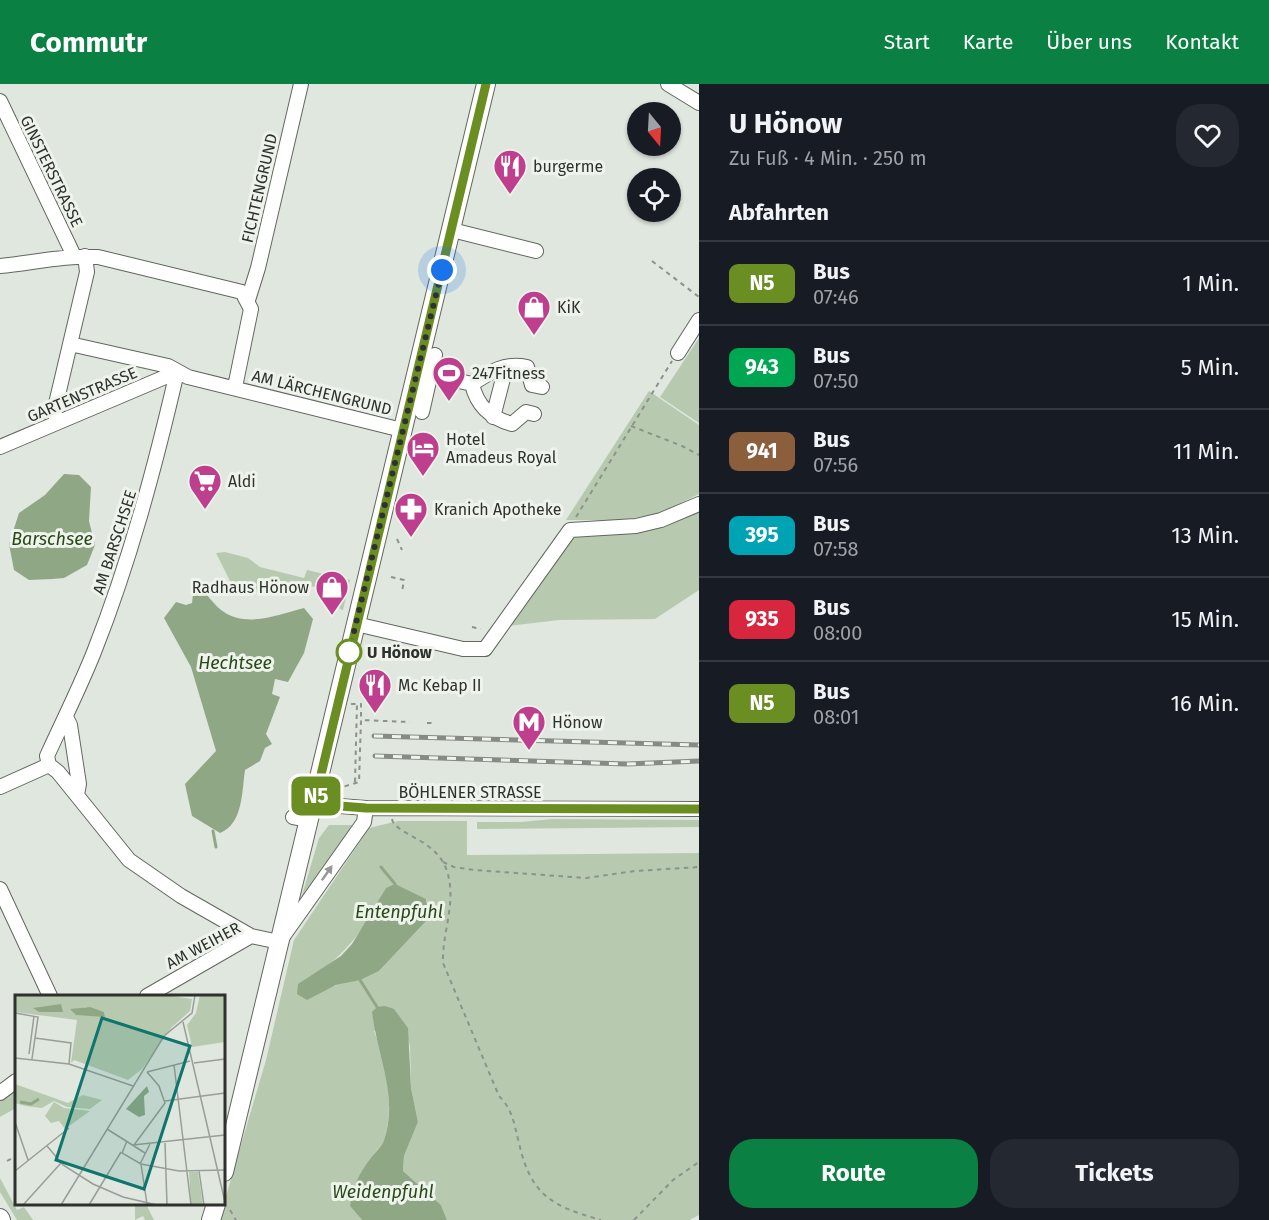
<!DOCTYPE html>
<html lang="de">
<meta charset="utf-8">
<style>
:root{--surface:#171b24;--page:#242831;--text:#f1f3f6;--muted:#9ea1a6;--line:#363941;--accent:#0b8043}
body{margin:0;font-family:"Fira Sans",sans-serif;background:var(--page);color:var(--text);height:100vh;display:flex;flex-direction:column;font-size:22px;white-space:nowrap}
*{box-sizing:border-box;margin:0}
p{font-size:20px;color:var(--muted)}
.icon{flex:none;width:33px;height:33px;fill:none;stroke:currentColor;stroke-width:2;stroke-linecap:round;stroke-linejoin:round}
.map{position:relative;flex:1;overflow:hidden}
.panel{display:flex;flex-direction:column;background:var(--surface);width:570px}
.panel>*{flex:none}
.badge{padding:0 12px;border-radius:9px;font-size:21px;line-height:39px}
.needle{width:39px;rotate:162deg}
.buttons{position:absolute;left:627px;top:18px;display:grid;gap:12px}
.buttons a{display:grid;place-items:center;width:54px;height:54px;border-radius:50%;background:var(--surface);box-shadow:0 2px 4px #0004;font-size:30px}
.you{position:absolute;width:30px;height:30px;margin:-15px;border:4px solid #fff;border-radius:50%;background:#1a73e8;box-shadow:0 0 0 9px #1a73e833}
.map>.badge{position:absolute;translate:-50% -50%;box-shadow:0 0 0 3px #fff}
h2{padding:0 30px;font-size:22px;line-height:54px}
.round{display:grid;place-items:center;flex:none;width:63px;height:63px;border-radius:24px;background:var(--page)}
.overview{display:flex;align-items:center;justify-content:space-between;height:102px;padding:0 30px}
h1{font-size:28px;font-weight:700;line-height:45px}
.cta{display:flex;gap:12px;margin-top:auto;padding:12px 30px}
.cta a{flex:1;height:69px;border-radius:24px;background:var(--accent);color:#fff;font-size:24px;font-weight:700;line-height:69px;text-align:center}
.cta a+a{background:var(--page);color:var(--text)}
ul{padding:0;list-style:none}
li{display:flex;align-items:center;gap:18px;height:84px;padding:0 30px;border-top:2px solid var(--line)}
li div{flex:1}
li b{display:block;font-size:22px}
li em{font-style:normal}
li .badge{min-width:66px;font-weight:700;text-align:center}
header{display:flex;align-items:center;gap:36px;box-sizing:border-box;height:84px;padding:0 30px;background:var(--accent);color:#fff}
header strong{font-size:28px}
nav{display:flex;gap:33px;margin-inline-start:auto;font-size:21px}
main{display:flex;flex:1;min-height:0}
.map>svg:first-child{display:block}
.green{fill:#b7caaf;fill-rule:evenodd}
.water{fill:#90a786}
.lines{fill:none;stroke-linecap:round;stroke-linejoin:round}
.stream{stroke:#90a786;stroke-width:3}
.minor-casing{stroke:#61675f;stroke-width:16}
.major-casing{stroke:#61675f;stroke-width:20}
.path{stroke:#8d928c;stroke-width:2;stroke-dasharray:4.5 4.5;stroke-linecap:butt}
.minor{stroke:#fff;stroke-width:14}
.major{stroke:#fff;stroke-width:18}
.rail-casing{stroke:#868b85;stroke-width:5}
.rail{stroke:#eef4eb;stroke-width:3;stroke-dasharray:9;stroke-linecap:butt}
.oneway{fill:#969896}
.line-casing{stroke:#fff;stroke-width:14}
.line{stroke:#6b8e23;stroke-width:9}
.walk{stroke:#2e312d;stroke-width:6;stroke-dasharray:0 10.8}
.stop-dot{fill:#fff;stroke:#6b8e23;stroke-width:3}
.labels{text-anchor:middle;stroke-width:6;stroke-linejoin:round;paint-order:stroke}
.poi-label{font-size:16px;fill:#2e312d;stroke:#eef4eb;text-anchor:start}
.street-label{font-size:16px;fill:#2e312d;stroke:#eef4eb}
.stop-label{font-size:16px;font-weight:bold;fill:#2e312d;stroke:#eef4eb;text-anchor:start}
.water-label{font-size:18px;font-style:italic;fill:#294919;stroke:#eef4eb}
.inset-river{fill:none;stroke:#90a786;stroke-width:3}
.inset-road{fill:none;stroke:#999e97;stroke-width:1.5}
.view{fill:#0f766e;fill-opacity:0.15;stroke:#0f766e;stroke-width:3}
.inset-edge{fill:none;stroke:#2e312d;stroke-width:3}
</style>
<header>
<strong>Commutr</strong>
<nav><a>Start</a><a>Karte</a><a>Über uns</a><a>Kontakt</a></nav>
</header>
<main>
<div class="map">
<svg width="699" height="1136" viewBox="0 0 699 1136">
<rect width="100%" height="100%" fill="#e0e7de"/>
<!-- green -->
<path class="green" d="M699,254V339L660,313Z
M649,307L699,341V410L660,429L622,436H566Z
M699,426V506L655,535L559,536L508,542L573,453Z
M225,468L248,474L260,483L304,494L307,486L350,496L343,526L340,525L335,509C323,505 310,500 297,502C277,504 254,512 234,505L216,469Z
M553,735L699,736V743L477,745V738H521Z
M398,737H467V771L699,769V1131L690,1136H447L441,1121L403,1087L404,1072L418,1038L411,1004L410,962L407,954L374,947C386,978 395,1025 384,1056C382,1062 376,1067 373,1071C362,1085 351,1104 350,1122L362,1136H219L266,976L294,856L369,744ZM386,804L426,815L430,825L429,834L379,887L320,907L319,888C348,868 370,837 386,804Z
M329,741H356L300,818L319,754Z
M16,1004V1024L0,1033V1015Z
M0,1094L17,1126L24,1123L33,1136H17L0,1108Z
M135,1120H146L154,1136H145L143,1132L135,1136Z"/>
<!-- water -->
<path class="water" d="M64,390L79,391L91,403L89,437L95,461L87,481L64,494L52,495L29,496L14,486L9,460L19,429L45,411Z
M204,508C210,514 217,524 224,528C248,544 280,530 304,524L313,535L304,569L288,598L275,595L272,610L280,613L266,650L272,660L265,664L260,677L245,686C242,707 243,740 220,749L192,732L185,700L216,667L191,583L164,534L176,518L186,521L192,519L193,510Z
M395,800L426,815L429,834L379,887L360,896L336,901L307,916L297,910L298,900L341,872L352,860L386,804Z
M385,922L394,925L408,944L411,1004L418,1038L404,1072L403,1087L441,1121L447,1136H362L350,1122C351,1105 360,1088 370,1075C374,1069 382,1063 384,1056C399,1013 377,971 372,928L377,923Z"/>
<g class="lines">
<!-- stream -->
<path class="stream" d="M213,747L216,763
M381,783L395,800
M360,896L377,923"/>
<defs>
<path id="minor" d="M668,0L699,19
M0,17L74,172
M452,146L536,167
M0,182C32,179 66,171 98,173L242,208L251,225L235,303
M248,216L258,184L301,0
M70,260L168,282L188,293L402,346
M678,269L699,236
M416,287L472,300C477,322 490,334 512,340L526,328L534,330
M177,288C155,383 130,477 94,568C80,603 63,637 47,672L49,681L58,688L129,776L181,812L251,852
M472,300C490,288 505,278 527,283L532,301L542,303
M422,328L435,271
M493,333L506,283
M58,338L54,328L87,188L85,172
M0,363L177,288
M356,540L463,565H485L570,446L636,442L661,436L699,420
M66,633L70,641L79,700L77,711
M301,700L318,703
M0,703L49,681
M314,720L366,724L699,725
M293,733L310,736
M0,805L50,912
M147,912L251,852L279,858L364,738L366,724
M0,1009L16,997"/>
<path id="major" d="M224,1088L486,0
M0,1134L1,1136
M211,1136L216,1120"/>
</defs>
<!-- minor casing -->
<use href="#minor" class="minor-casing"/>
<!-- major casing -->
<use href="#major" class="major-casing"/>
<!-- path -->
<path class="path" d="M652,177L699,213
M631,342L682,362L699,371
M576,433L672,277
M397,455L402,466
M391,493L404,496L402,508
M472,543L481,545
M351,620H361V636
M427,639H434
M355,698L357,620
M336,705L359,698L361,636L410,638
M392,735C395,751 436,754 447,787C457,819 442,847 443,879L499,1012C513,1026 514,1040 519,1059C531,1112 552,1122 601,1136
M443,778L454,783L474,786L586,794L635,787L699,783
M7,1077L16,1072
M230,1126L236,1136
M634,1136L673,1096L699,1078"/>
<!-- minor -->
<use href="#minor" class="minor"/>
<!-- major -->
<use href="#major" class="major"/>
<defs>
<path id="rail" d="M374,652L699,661
M375,672L627,680L699,677"/>
</defs>
<!-- rail casing -->
<use href="#rail" class="rail-casing"/>
<!-- rail -->
<use href="#rail" class="rail"/>
</g>
<!-- one-way arrows -->
<defs><path id="oneway-solid" d="M-6-.8H1V-3.2L6.5 0L1 3.2V.8H-6Z" transform="scale(1.5)"/></defs>
<use class="oneway" href="#oneway-solid" transform="translate(327 789) rotate(-55)"/>
<g class="lines">
<defs>
<path id="line" d="M486,0L314,720L366,724L699,725"/>
</defs>
<!-- line casing -->
<use href="#line" class="line-casing"/>
<!-- line -->
<use href="#line" class="line"/>
<!-- walk -->
<path class="walk" d="M349,568L442,186"/>
</g>
<!-- icons -->
<defs>
<symbol id="restaurant-pin" viewBox="-11 -11 22 30"><path d="M0 17L-7.5 6A9.5 9.5 0 1 1 7.5 6Z" fill="#bd3f8d" stroke="#eef4eb"/><path d="M-5-6h1v4h1v-4h1v4h1v-4h1v5L-1.5 .5V6h-2V.5L-5-1ZM5-6V6H3V1.5H1.5Q1.5-4 5-6Z" fill="#fff"/></symbol>
<symbol id="shop-pin" viewBox="-11 -11 22 30"><path d="M0 17L-7.5 6A9.5 9.5 0 1 1 7.5 6Z" fill="#bd3f8d" stroke="#eef4eb"/><path d="M-5-2.5h2.3a2.7 3.5 0 0 1 5.4 0H5L5.5 6h-11ZM-1.5-2.5h3a1.5 2.3 0 0 0-3 0Z" fill="#fff"/></symbol>
<symbol id="stadium-pin" viewBox="-11 -11 22 30"><path d="M0 17L-7.5 6A9.5 9.5 0 1 1 7.5 6Z" fill="#bd3f8d" stroke="#eef4eb"/><path d="M0-5a6.5 5 0 1 0 0 10a6.5 5 0 1 0 0-10ZM-3.5-1.8h7v3.6h-7Z" fill="#fff"/></symbol>
<symbol id="hotel-pin" viewBox="-11 -11 22 30"><path d="M0 17L-7.5 6A9.5 9.5 0 1 1 7.5 6Z" fill="#bd3f8d" stroke="#eef4eb"/><path d="M-6-4.5h1.5V1H6V5H4.5V3h-9V5H-6ZM-4 0a1.8 1.8 0 1 1 3.6 0ZM.5 0V-2.5h3Q6-2.5 6 0Z" fill="#fff"/></symbol>
<symbol id="supermarket-pin" viewBox="-11 -11 22 30"><path d="M0 17L-7.5 6A9.5 9.5 0 1 1 7.5 6Z" fill="#bd3f8d" stroke="#eef4eb"/><path d="M-6-5.5h2.5l.6 2H6L4.5 2H-2.5L-4.4-4H-6ZM-1.5 3.2a1.3 1.3 0 1 0 .1 0ZM3 3.2a1.3 1.3 0 1 0 .1 0Z" fill="#fff"/></symbol>
<symbol id="pharmacy-pin" viewBox="-11 -11 22 30"><path d="M0 17L-7.5 6A9.5 9.5 0 1 1 7.5 6Z" fill="#bd3f8d" stroke="#eef4eb"/><path d="M-2-6h4v4h4v4h-4v4h-4v-4h-4v-4h4Z" fill="#fff"/></symbol>
<symbol id="metro-pin" viewBox="-11 -11 22 30"><path d="M0 17L-7.5 6A9.5 9.5 0 1 1 7.5 6Z" fill="#bd3f8d" stroke="#eef4eb"/><path d="M-5.5 5V-5H-3L0 0L3-5H5.5V5H3V-.5L0 4L-3-.5V5Z" fill="#fff"/></symbol>
</defs>
<g fill-rule="evenodd">
<use href="#restaurant-pin" x="491" y="63" width="38" height="52"/>
<use href="#shop-pin" x="515" y="204" width="38" height="52"/>
<use href="#stadium-pin" x="430" y="270" width="38" height="52"/>
<use href="#hotel-pin" x="404" y="345" width="38" height="52"/>
<use href="#supermarket-pin" x="186" y="378" width="38" height="52"/>
<use href="#pharmacy-pin" x="392" y="406" width="38" height="52"/>
<use href="#shop-pin" x="313" y="484" width="38" height="52"/>
<use href="#restaurant-pin" x="356" y="582" width="38" height="52"/>
<use href="#metro-pin" x="510" y="619" width="38" height="52"/>
</g>
<!-- markers -->
<circle class="stop-dot" cx="349" cy="568" r="12"/>
<g class="labels">
<!-- poi labels -->
<g class="poi-label">
<text x="533" y="88">burgerme</text>
<text x="557" y="229">KiK</text>
<text x="472" y="295">247Fitness</text>
<text x="446" y="361">Hotel<tspan x="446" dy="18">Amadeus Royal</tspan></text>
<text x="228" y="403">Aldi</text>
<text x="434" y="431">Kranich Apotheke</text>
<text x="309" y="509" text-anchor="end">Radhaus Hönow</text>
<text x="398" y="607">Mc Kebap II</text>
<text x="552" y="644">Hönow</text>
</g>
<!-- street labels -->
<g class="street-label">
<text transform="translate(52 87) rotate(64)" y="6">GINSTERSTRASSE</text>
<text transform="translate(259 104) rotate(-77)" y="6">FICHTENGRUND</text>
<text transform="translate(322 308) rotate(14)" y="6">AM LÄRCHENGRUND</text>
<text transform="translate(82 310) rotate(-23)" y="6">GARTENSTRASSE</text>
<text transform="translate(114 458) rotate(-72)" y="6">AM BARSCHSEE</text>
<text x="470" y="714">BÖHLENER STRASSE</text>
<text transform="translate(203 861) rotate(-28)" y="6">AM WEIHER</text>
</g>
<!-- stop labels -->
<g class="stop-label">
<text x="367" y="574">U Hönow</text>
</g>
<!-- water labels -->
<g class="water-label">
<text x="52" y="461">Barschsee</text>
<text x="235" y="585">Hechtsee</text>
<text x="399" y="834">Entenpfuhl</text>
<text x="383" y="1114">Weidenpfuhl</text>
</g>
</g>
<!-- overview -->
<g transform="translate(15 911)">
<rect width="210" height="210" fill="#e0e7de"/>
<path d="M0,0H151L177,4L175,16L157,32L127,74L113,85L59,65L56,68L62,25L0,17ZM71,12L89,17L90,22L57,16ZM185,0H210V47L177,52L172,30L181,18ZM0,89L53,108L68,100L87,105L75,114L52,112L39,106L27,113L10,111L0,108ZM39,107L49,113L75,116L50,134L44,126L36,128L30,121ZM174,177H183L188,210H176Z" fill="#b7caaf" fill-rule="evenodd"/>
<path d="M46,9L48,17H24L18,13ZM75,12L89,17L90,22L61,20L55,14ZM132,91L134,97L129,101L130,120L124,122L111,114Z" fill="#90a786"/>
<path class="inset-river" d="M5,107L16,109L24,104"/>
<path class="inset-road" d="M0,18L23,22L17,64M168,27L210,207M20,43L56,48L54,69M14,59L19,21M0,63L54,69L118,91M179,68L210,64M159,70L176,210M132,77L175,66M150,106L210,98M0,127L13,165M92,134L130,158M112,146L107,158L126,169L164,176L210,175M150,148L152,210M118,150L210,140M119,150L150,108L144,91L132,77M32,151L48,170L78,189L108,202L142,210M125,169L135,149M126,169L132,209M0,176L54,133M184,176L189,210M8,210L46,168M46,210L149,41L177,18L180,0M74,210L106,157"/>
<path class="view" d="M87,23L175,51L129,194L41,165Z"/>
<rect width="210" height="210" class="inset-edge"/>
</g>
</svg>
<div class="buttons">
<a><svg class="needle" viewBox="-14 -14 28 28"><path d="M0-13l5 13h-10z" fill="#e53935"/><path d="M0 13l5-13h-10z" fill="#9ea1a6"/></svg></a>
<a><svg class="icon" aria-label="locate" viewBox="0 0 24 24"><circle cx="12" cy="12" r="6"/><path d="M12 2v4M12 18v4M2 12h4M18 12h4"/></svg></a>
</div>
<div class="you" style="left:442px;top:186px"></div>
<b class="badge" style="left:316px;top:712px;background:#6b8e23;color:#fff">N5</b>
</div>
<section class="panel">
<div class="overview"><div><h1>U Hönow</h1><p>Zu Fuß · 4 Min. · 250 m</p></div><a class="round"><svg class="icon" aria-label="heart" viewBox="0 0 24 24"><path d="M12 20l-8-8c-3-5 5-10 8-4 3-6 11-1 8 4z"/></svg></a></div>
<h2>Abfahrten</h2>
<ul>
<li><span class="badge" style="background:#6b8e23;color:#fff">N5</span><div><b>Bus</b><p>07:46</p></div><em>1 Min.</em></li>
<li><span class="badge" style="background:#00a651;color:#fff">943</span><div><b>Bus</b><p>07:50</p></div><em>5 Min.</em></li>
<li><span class="badge" style="background:#8b5e3c;color:#fff">941</span><div><b>Bus</b><p>07:56</p></div><em>11 Min.</em></li>
<li><span class="badge" style="background:#00a3b4;color:#fff">395</span><div><b>Bus</b><p>07:58</p></div><em>13 Min.</em></li>
<li><span class="badge" style="background:#d7263d;color:#fff">935</span><div><b>Bus</b><p>08:00</p></div><em>15 Min.</em></li>
<li><span class="badge" style="background:#6b8e23;color:#fff">N5</span><div><b>Bus</b><p>08:01</p></div><em>16 Min.</em></li>
</ul>
<div class="cta"><a>Route</a><a>Tickets</a></div>
</section>
</main>
